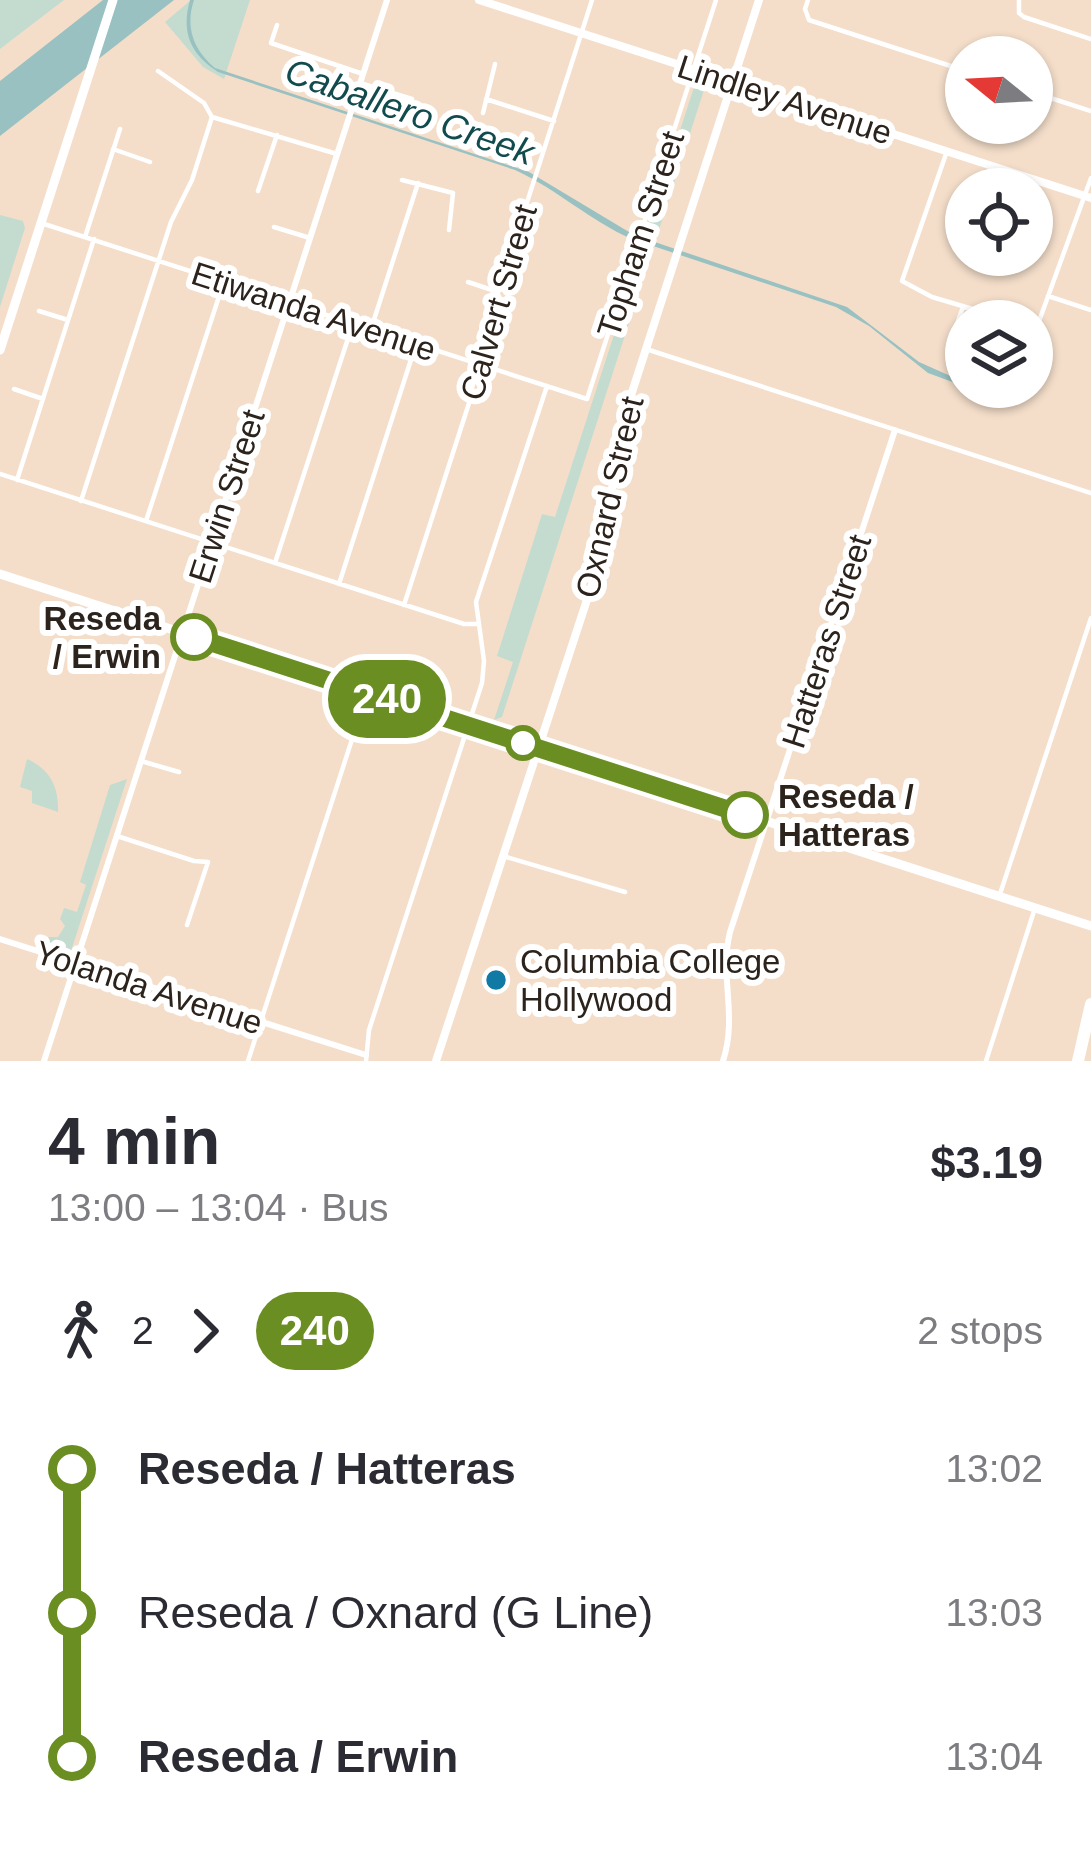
<!DOCTYPE html>
<meta charset="utf-8">
<style>
:root{--surface:#fff;--page:#f7f7f7;--text:#2b2b33;--muted:#7c7c81}
body{margin:0;font-family:Arial,sans-serif;background:var(--page);color:var(--text);height:100vh;display:flex;flex-direction:column;font-size:45px;white-space:nowrap}
*{box-sizing:border-box;margin:0}
p{font-size:39px;color:var(--muted)}
.icon{flex:none;width:66px;height:66px;fill:none;stroke:currentColor;stroke-width:2;stroke-linecap:round;stroke-linejoin:round}
.map{position:relative;height:1061px;overflow:hidden}
.drawer{display:flex;flex-direction:column;background:var(--surface);flex:1}
.drawer>*{flex:none}
.badge{padding:0 24px;border-radius:39px;font-size:42px;line-height:78px}
.needle{width:78px;rotate:288deg}
.buttons{position:absolute;left:945px;top:36px;display:grid;gap:24px}
.buttons a{display:grid;place-items:center;width:108px;height:108px;border-radius:50%;background:var(--surface);box-shadow:0 3px 9px #0004;font-size:60px}
.map>.badge{position:absolute;translate:-50% -50%;box-shadow:0 0 0 6px #fff}
.legs{display:flex;align-items:center;gap:18px;height:132px;padding:0 48px;font-size:39px}
.legs p{margin-inline-start:auto}
.summary{display:flex;align-items:center;justify-content:space-between;height:204px;padding:0 48px}
h1{font-size:66px;font-weight:800;line-height:90px}
ul{padding:0 48px;list-style:none}
li{display:flex;align-items:center;gap:42px;height:144px;font-size:45px}
li i{display:grid;place-items:center;width:18px;height:100%;margin:0 15px;background:currentColor}
li i::after{content:'';width:30px;height:30px;margin:-15px;border:9px solid;border-radius:50%;background:var(--surface)}
li p{margin-inline-start:auto}
li:first-child i{background:linear-gradient(#0000 50%,currentColor 0)}
li:last-child i{background:linear-gradient(currentColor 50%,#0000 0)}
.map>svg:first-child{display:block}
.green{fill:#c3dccf}
.water{fill:#99c1c1}
.lines{fill:none;stroke-linecap:round;stroke-linejoin:round}
.minor{stroke:#fff;stroke-width:4.5}
.tertiary{stroke:#fff;stroke-width:6}
.secondary{stroke:#fff;stroke-width:8}
.primary{stroke:#fff;stroke-width:9}
.motorway{stroke:#fff;stroke-width:12}
.line-1-casing{stroke:#fff;stroke-width:27}
.line-1{stroke:#6b8e23;stroke-width:18}
.stop-1-dot{fill:#fff;stroke:#6b8e23;stroke-width:6}
.poi-dot{fill:#1079a4;stroke:#fff;stroke-width:4.5}
.labels{text-anchor:middle;stroke-width:12;stroke-linejoin:round;paint-order:stroke}
.street-label{font-size:33px;fill:#2b231c;stroke:#fff}
.stop-label{font-size:33px;font-weight:bold;fill:#2b231c;stroke:#fff;text-anchor:end}
.poi-label{font-size:33px;fill:#2b231c;stroke:#fff;text-anchor:start}
.water-label{font-size:36px;font-style:italic;fill:#114b4d;stroke:#fff}
</style>
<div class="map">
<svg width="1091" height="1061" viewBox="0 0 1091 1061">
<rect width="100%" height="100%" fill="#f4deca"/>
<!-- green -->
<path class="green" d="M0,0H64L0,49Z
M191,0H250L224,79L203,67L165,22Z
M702,85L704,90L502,717L494,720L513,662L497,656L542,514L555,517L694,87Z
M0,215L23,221L25,228L0,307Z
M27,759C50,769 59,787 58,812L32,803V791L20,787Z
M127,779L71,951L42,945L48,937H58L65,926L60,919L64,908L77,912L86,885L80,882L110,785Z"/>
<!-- water -->
<path class="water" d="M103,0H174L0,136V81Z
M190,0H194C185,27 193,50 215,68L529,172L634,235L847,307L919,362L966,383V387L928,373L869,326L836,307L632,239C590,221 557,189 515,170L218,72C190,54 181,32 190,0Z"/>
<g class="lines">
<!-- minor -->
<path class="minor" d="M808,0L805,9L809,20L966,71
M1019,0V13L1024,17L1091,39
M277,25L271,43L363,74
M158,71L204,103L212,117L337,154
M360,83L412,99
M1032,92L1091,111
M486,99L554,121
M483,113L495,64
M113,149L150,162
M947,151L902,281L932,297L1013,321
M402,180L453,193L449,230
M258,191L277,135
M41,223L587,399L716,0
M274,227L310,238
M85,237L120,129
M468,282L498,292
M1048,296L1091,310
M39,311L68,320
M1032,327L1038,324L1091,178
M371,329L418,183
M952,337L963,307
M646,349L1091,493
M14,389L43,399
M0,474L464,624H476
M17,480L94,239
M81,501L171,222L192,180L212,117
M146,521L224,281
M275,563L353,323
M339,584L416,344
M404,605L470,400L478,355L592,0
M141,761L179,772
M117,836L194,861L208,862L187,925
M503,856L625,892
M999,897L1091,618
M248,1061L367,693
M366,1061L369,1030L482,683L484,661L476,602L547,386
M986,1061L1035,908"/>
<!-- tertiary -->
<path class="tertiary" d="M0,939L366,1055
M44,1061L387,0
M723,1061C738,1015 719,977 730,932L895,430"/>
<!-- secondary -->
<path class="secondary" d="M479,0L1091,198
M436,1061L600,560L624,417L759,0"/>
<!-- primary -->
<path class="primary" d="M0,350L113,0
M0,574L1091,926"/>
<!-- motorway -->
<path class="motorway" d="M1078,1061L1091,1004"/>
</g>
<g class="lines">
<defs>
<path id="line-1" d="M194,637L745,815"/>
</defs>
<!-- line-1 casing -->
<use href="#line-1" class="line-1-casing"/>
<!-- line-1 -->
<use href="#line-1" class="line-1"/>
</g>
<!-- markers -->
<g class="stop-1-dot">
<circle cx="194" cy="637" r="21"/>
<circle cx="523" cy="743" r="15"/>
<circle cx="745" cy="815" r="21"/>
</g>
<circle class="poi-dot" cx="496" cy="980" r="12"/>
<g class="labels">
<!-- street labels -->
<g class="street-label">
<text transform="translate(785 99) rotate(18)" y="12">Lindley Avenue</text>
<text transform="translate(640 234) rotate(-72)" y="12">Topham Street</text>
<text transform="translate(498 302) rotate(-74)" y="12">Calvert Street</text>
<text transform="translate(314 311) rotate(18)" y="12">Etiwanda Avenue</text>
<text transform="translate(226 496) rotate(-72)" y="12">Erwin Street</text>
<text transform="translate(609 497) rotate(-77)" y="12">Oxnard Street</text>
<text transform="translate(826 641) rotate(-72)" y="12">Hatteras Street</text>
<text transform="translate(149 987) rotate(18)" y="12">Yolanda Avenue</text>
</g>
<!-- stop labels -->
<g class="stop-label">
<text x="161" y="630">Reseda<tspan x="161" dy="38">/ Erwin</tspan></text>
<text x="778" y="808" text-anchor="start">Reseda /<tspan x="778" dy="38">Hatteras</tspan></text>
</g>
<!-- poi labels -->
<g class="poi-label">
<text x="520" y="973">Columbia College<tspan x="520" dy="38">Hollywood</tspan></text>
</g>
<!-- water labels -->
<g class="water-label">
<text transform="translate(410 111) rotate(19)" y="13">Caballero Creek</text>
</g>
</g>
</svg>
<div class="buttons">
<a><svg class="needle" viewBox="-14 -14 28 28"><path d="M0-13l5 13h-10z" fill="#e53935"/><path d="M0 13l5-13h-10z" fill="#7c7c81"/></svg></a>
<a><svg class="icon" aria-label="locate" viewBox="0 0 24 24"><circle cx="12" cy="12" r="6"/><path d="M12 2v4M12 18v4M2 12h4M18 12h4"/></svg></a>
<a><svg class="icon" aria-label="layers" viewBox="0 0 24 24"><path d="M12 4l9 5-9 5-9-5zM3 14l9 5 9-5"/></svg></a>
</div>
<b class="badge" style="left:387px;top:699px;background:#6b8e23;color:#fff">240</b>
</div>
<section class="drawer">
<div class="summary"><div><h1>4 min</h1><p>13:00 – 13:04 · Bus</p></div><b>$3.19</b></div>
<div class="legs"><svg class="icon" aria-label="walk" viewBox="0 0 24 24"><circle cx="13" cy="4" r="2"/><path d="M13 8l-2 6 4 7M11 14l-3 7M7 12l3-4h3l4 4"/></svg>2<svg class="icon" aria-label="forward" viewBox="0 0 24 24"><path d="M9 5l7 7-7 7"/></svg><b class="badge" style="background:#6b8e23;color:#fff">240</b><p>2 stops</p></div>
<ul>
<li><i style="color:#6b8e23"></i><b>Reseda / Hatteras</b><p>13:02</p></li>
<li><i style="color:#6b8e23"></i><span>Reseda / Oxnard (G Line)</span><p>13:03</p></li>
<li><i style="color:#6b8e23"></i><b>Reseda / Erwin</b><p>13:04</p></li>
</ul>
</section>
